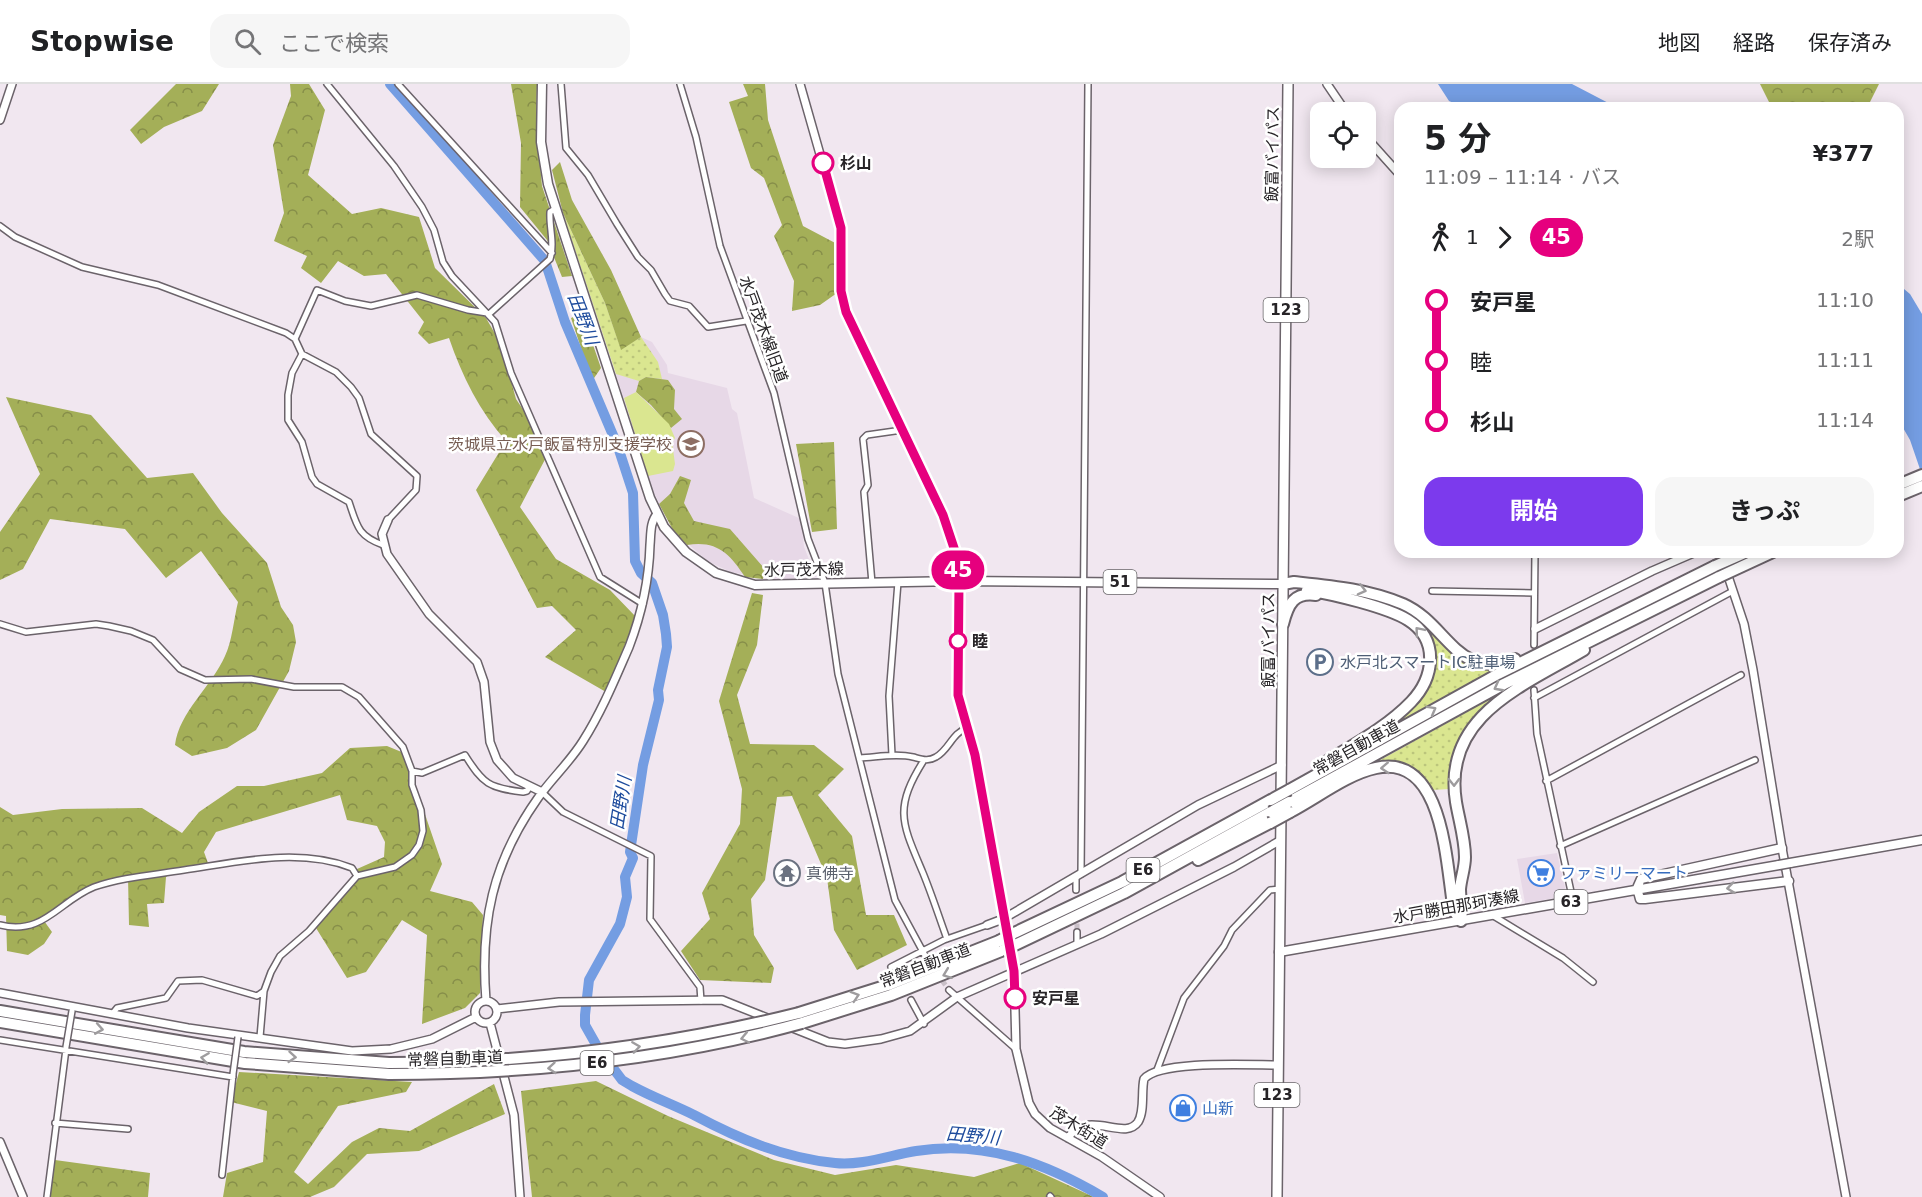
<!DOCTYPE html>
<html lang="ja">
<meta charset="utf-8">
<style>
:root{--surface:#fff;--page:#f6f6f6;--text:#202124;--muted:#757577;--line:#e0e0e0;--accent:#7c3aed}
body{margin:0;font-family:"DejaVu Sans","Noto Sans JP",sans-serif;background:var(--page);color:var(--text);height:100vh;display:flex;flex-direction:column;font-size:22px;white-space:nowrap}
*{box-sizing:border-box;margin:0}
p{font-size:20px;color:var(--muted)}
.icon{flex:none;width:33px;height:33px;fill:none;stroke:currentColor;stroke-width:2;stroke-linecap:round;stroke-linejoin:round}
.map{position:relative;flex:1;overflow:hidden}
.drawer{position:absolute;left:1394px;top:18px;width:510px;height:456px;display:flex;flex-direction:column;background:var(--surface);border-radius:18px;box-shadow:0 3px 15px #0003}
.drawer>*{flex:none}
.badge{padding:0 12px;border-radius:20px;font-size:21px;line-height:39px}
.buttons{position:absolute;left:1310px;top:18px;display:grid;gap:12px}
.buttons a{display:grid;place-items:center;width:66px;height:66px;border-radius:12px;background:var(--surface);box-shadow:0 3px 15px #0003;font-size:30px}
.map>.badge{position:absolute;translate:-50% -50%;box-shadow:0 0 0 3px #fff}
.legs{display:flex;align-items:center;gap:9px;height:66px;padding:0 30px;font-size:20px}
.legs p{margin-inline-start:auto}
.overview{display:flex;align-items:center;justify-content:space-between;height:102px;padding:0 30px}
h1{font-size:33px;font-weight:700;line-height:45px}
.action{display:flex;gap:12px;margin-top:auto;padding:12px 30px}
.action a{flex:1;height:69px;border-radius:18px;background:var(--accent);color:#fff;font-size:24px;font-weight:700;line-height:69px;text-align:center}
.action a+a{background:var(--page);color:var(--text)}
ul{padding:0 30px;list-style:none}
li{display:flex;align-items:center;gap:21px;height:60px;font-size:22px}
li i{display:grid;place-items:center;width:9px;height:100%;margin:0 8px;background:currentColor}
li i::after{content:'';width:15px;height:15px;margin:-8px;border:4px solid;border-radius:50%;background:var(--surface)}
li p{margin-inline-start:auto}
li:first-child i{background:linear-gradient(#0000 50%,currentColor 0)}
li:last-child i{background:linear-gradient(currentColor 50%,#0000 0)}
header{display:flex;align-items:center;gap:36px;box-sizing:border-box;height:84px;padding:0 30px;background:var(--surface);border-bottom:2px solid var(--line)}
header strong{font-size:28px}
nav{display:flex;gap:33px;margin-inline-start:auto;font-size:21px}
.search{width:420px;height:54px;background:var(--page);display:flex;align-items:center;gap:15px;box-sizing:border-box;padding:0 21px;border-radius:18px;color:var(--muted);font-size:22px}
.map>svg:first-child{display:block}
.built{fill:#e7d8e7}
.grass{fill:url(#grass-dots)}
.forest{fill:url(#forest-crowns)}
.green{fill:#dae690}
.water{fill:#749de2}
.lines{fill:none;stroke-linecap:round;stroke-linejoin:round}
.river{stroke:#749de2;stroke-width:10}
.minor-tunnel{stroke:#c9c0c8;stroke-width:5;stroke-dasharray:5 2.5;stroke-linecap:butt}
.minor-casing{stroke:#6b636a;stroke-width:8}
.tertiary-casing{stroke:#6b636a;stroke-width:10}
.primary-casing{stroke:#6b636a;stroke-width:11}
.trunk-casing{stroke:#6b636a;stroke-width:12}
.motorway-casing{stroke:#6b636a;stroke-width:14}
.minor{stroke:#fff;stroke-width:5}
.tertiary{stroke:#fff;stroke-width:7}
.primary{stroke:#fff;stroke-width:8}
.trunk{stroke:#fff;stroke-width:9}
.motorway{stroke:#fff;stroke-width:10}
.minor-bridge-casing{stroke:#6b636a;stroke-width:8;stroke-linecap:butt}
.primary-bridge-casing{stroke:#6b636a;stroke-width:11;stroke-linecap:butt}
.motorway-bridge-casing{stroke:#6b636a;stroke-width:14;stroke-linecap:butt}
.minor-bridge{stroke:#fff;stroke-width:5}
.primary-bridge{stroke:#fff;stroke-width:8}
.motorway-bridge{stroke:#fff;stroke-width:10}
.oneway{stroke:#9e9c9e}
.line-1-casing{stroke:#fff;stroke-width:14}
.line-1{stroke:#e6007e;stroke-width:9}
.stop-1-dot{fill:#fff;stroke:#e6007e;stroke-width:3}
.labels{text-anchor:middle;stroke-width:5;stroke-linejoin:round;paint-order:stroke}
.shield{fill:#fff;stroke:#686668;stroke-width:1.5}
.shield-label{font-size:15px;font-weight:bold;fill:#272427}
.street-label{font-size:16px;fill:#272427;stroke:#fff}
.stop-label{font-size:16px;font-weight:bold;fill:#272427;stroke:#fff;text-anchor:start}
.education-label{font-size:16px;fill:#785e54;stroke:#fff;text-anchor:end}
.service-label{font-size:16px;fill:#4e5e75;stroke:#fff;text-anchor:start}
.worship-label{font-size:16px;fill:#5b616d;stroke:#fff;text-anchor:start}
.shop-label{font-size:16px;fill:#366cbe;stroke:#fff;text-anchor:start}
.water-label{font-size:18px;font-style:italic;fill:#1d4b9d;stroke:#fff}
</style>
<header>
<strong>Stopwise</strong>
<div class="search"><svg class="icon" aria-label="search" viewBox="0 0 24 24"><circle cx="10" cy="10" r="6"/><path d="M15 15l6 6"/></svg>ここで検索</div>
<nav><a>地図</a><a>経路</a><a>保存済み</a></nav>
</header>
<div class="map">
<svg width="1922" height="1113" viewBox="0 0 1922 1113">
<defs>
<pattern id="grass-dots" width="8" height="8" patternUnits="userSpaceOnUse" patternTransform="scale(1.5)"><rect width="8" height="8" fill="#dae690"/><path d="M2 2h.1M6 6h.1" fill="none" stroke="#bbc57c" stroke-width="1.8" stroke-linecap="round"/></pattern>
<pattern id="forest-crowns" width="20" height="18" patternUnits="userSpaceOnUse" patternTransform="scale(1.5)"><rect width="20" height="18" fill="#a4af58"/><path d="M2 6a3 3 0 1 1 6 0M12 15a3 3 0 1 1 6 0" fill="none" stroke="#868e49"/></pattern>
</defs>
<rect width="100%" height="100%" fill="#f1e7f0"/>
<!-- built -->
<path class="built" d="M641,253L652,258L667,281L668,289L727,304L732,325L737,329L754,414L801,435L804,463L816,493L776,496L731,488L707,477L673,446L653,407L616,290V284L634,255Z
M1557,769L1567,812L1525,819L1517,775Z"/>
<!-- grass -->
<path class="grass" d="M563,129L605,219L621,265L641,253L658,278L662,295L646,293L639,297L616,290Z
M1390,519C1399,522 1409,525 1416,531C1446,553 1451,585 1495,585L1378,649L1428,603L1434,589V566L1428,553L1389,527Z
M1544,585L1490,621L1450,693V705L1432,706C1414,677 1396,680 1366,684Z"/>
<!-- forest -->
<path class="forest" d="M176,0H219L202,27L164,43L141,60L130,46Z
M290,0H309L325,26L308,91L352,130L381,124L419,133L435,184L486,234L501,260L516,315L550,366L520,423L556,475L610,506L636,533L606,608L545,573L576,546L552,522L537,524L476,406L506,357C480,328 462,292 449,254L429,260L418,249L424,238L386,190L364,192L338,177L321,199L301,184L307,172L274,157L284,129L273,61L291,12Z
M511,0H537L536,35L542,102L572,192L562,193L547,156L520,123L521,59Z
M743,0H765L768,36L803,142L839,161L837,209L820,221L792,227L794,197L774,152L782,141L764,94L751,84L729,18L748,12Z
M1760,0H1879L1867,24H1777L1771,22Z
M560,78L572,116L611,186L641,253L621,266L605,219L563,129L552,86Z
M582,229L601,284L592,297L571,234Z
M646,293L668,296L675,306L674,325L682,335L671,344L651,321L636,308L639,297Z
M6,313L91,331L147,394L193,389L222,429L267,479L281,523L293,541L296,558L289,587L256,646L227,664L192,672L175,661C179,628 212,602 225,572C232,558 234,534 238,518L201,467L166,494L125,445L50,435L23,485L0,496V448L40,390Z
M834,358L837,445L812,448L796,360Z
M680,392L691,396L684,419L694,437L730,445L764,484L763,495L745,493C730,470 717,456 687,461L673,446L659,420L670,410Z
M752,509L763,511L757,561L737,611L750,660L814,661L844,685L818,711L852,752L866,831H894L907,861L857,886L834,846L827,794L792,712L777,713L765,796L751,815L754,851L774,884L771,899L700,896L681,867L710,835L702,809L740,740L742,705L719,617Z
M387,662L404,669L442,780L430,807L472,818L483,831L480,909L465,924L422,940L427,851L402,836L366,888L347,894L316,844L358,796L357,785L384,773L385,758L377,742L347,736L340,711L216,748L204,768L208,779L176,784L166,793L164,819L147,820L149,843L129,841L128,793C94,795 69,815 42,834L52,848L44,860L28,871L7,867L6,832L0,831V723L13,731L62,725L142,724L182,749L199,728L237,702H264L322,689L350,664Z
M239,988L412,998L406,1008L338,1022L294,1088L308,1100L352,1058L379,1044L410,1047L494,1000L505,1030L419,1067L367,1070L334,1103L310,1113H223L227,1089L263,1078L267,1027L231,1018Z
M596,997L668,1032L774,1076L835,1091L896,1081L974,1093L1020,1079L1094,1113H532L521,1007Z
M55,1076L150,1089L148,1113H47Z"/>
<!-- green -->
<path class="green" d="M636,308L669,340L675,354L672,358L675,380L673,387L648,392L624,314Z"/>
<!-- water -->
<path class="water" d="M1438,0H1572L1618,24H1465L1449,17Z
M1898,200L1910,210L1922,230V391L1910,356L1898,335Z"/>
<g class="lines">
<!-- river -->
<path class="river" d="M390,0L545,177L565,238L618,363L633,409L635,477L641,489L652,499L663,531L666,550L667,563L658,606L659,616L643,681L630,768L633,774L625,793L627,813L620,840L589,896L585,931V941L598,964L622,996L632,1002C652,1013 674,1021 694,1031C739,1055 784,1074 835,1079C861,1082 891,1071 916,1067C985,1056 1045,1079 1103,1113"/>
<!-- minor-tunnel -->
<path class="minor-tunnel" d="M1077,832V848
M938,891L949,906"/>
<defs>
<path id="minor" d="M327,0L394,82L422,123L434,146L443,178L452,192L495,238L511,289L600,493L643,520
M398,0L552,169
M561,0L566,64L588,91L617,140L638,173L651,186L665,210L670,217L689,222L708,243L746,237
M680,0L696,53L720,162L774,309L808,455L825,499L838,590L895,816L928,877
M0,142L15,153L82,183L158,201L286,249L295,255L302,270L336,288L351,303L359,314L371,350L417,392L416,406L388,436
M489,230L550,175C555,158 549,145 550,128L555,125
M295,255L317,206L345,217L371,222L417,211L468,226L487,229
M302,270L292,289L288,311V336L302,358L312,393L317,400L349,418C357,442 358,452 383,461
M872,499L864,408L868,401L863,355L867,351L902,346
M1432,507L1534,509
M0,540L26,548L96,540L109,542L131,547L153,556L180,585L205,596L251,595L294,603H342L359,613L403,663L412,687V701L421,726L423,747L419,761L412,771L395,783L357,792L309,847L280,872L271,888L264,907L260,953
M1534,561L1535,468
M1534,606L1537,650L1573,817
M1534,614L1733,507
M892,671L889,612L898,498
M860,674C878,673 896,669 913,673C921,675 928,678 936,673C949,666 952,649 967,644
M924,676C893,725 902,739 923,789C932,811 939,833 947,855
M412,687L422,689L465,671C483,700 489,704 523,708L527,707L530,702
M1546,697L1741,591
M542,708L563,728L651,772L650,835L700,903L701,917
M1560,762L1755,676
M1081,790L1088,0
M1076,793V806
M1492,831L1563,874L1593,898
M0,841C43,852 59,817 94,803C123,793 154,791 184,786C238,778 299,763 352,784L357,792
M1077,848V860
M891,883L944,856L987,841
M949,906L1016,965
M911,916L924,940
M113,929L117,924L166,914L178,897L202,896L257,912L264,907
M0,956L233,993
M1157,986L1184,914L1224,862L1232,846L1270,806L1280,805
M55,1039L128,1045
M222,1091L233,991
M1050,1112L1051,1113
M47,1113L66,965"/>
<path id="tertiary" d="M800,0L841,144V207L846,228L943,431L956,470L959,497L958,611L975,671L1014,887L1016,965L1029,1019L1035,1030L1050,1044L1102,1073L1160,1113
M1327,0L1346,28
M0,36L12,0
M1365,52L1400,91
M388,436L382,450L387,470L429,530L477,578L484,598L490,658L497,676L513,694L542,708
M1720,468L1744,540L1753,586L1782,764L1846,1113
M1535,545L1652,487L1696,468
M987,841L1003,835L1198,721L1282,681
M0,909L188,944L352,967L391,965L432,955L476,933
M475 928a11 11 0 1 1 22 0a11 11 0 1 1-22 0Z
M486,917C480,839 492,779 538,714C552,694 570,678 583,657C602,627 615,595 629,563C642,529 649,496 650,461C651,450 650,438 657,430
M497,925L559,918L722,916L828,958L845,960L881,955L910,947L957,913L1101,850L1234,783L1281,756
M490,939L514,1031L520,1113
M1068,1054C1088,1024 1124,1058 1138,1038C1145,1027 1141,1007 1144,995C1159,976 1251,981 1277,981
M0,1058L23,1113"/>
<path id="primary" d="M542,0L541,58L548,100L650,414L664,443L686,468L716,489L755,501L959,497L1283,500
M1782,764L1641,795L1637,804L1640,815H1645L1789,797
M1790,779L1922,756
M1279,868L1779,781"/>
<path id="trunk" d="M1281,715L1288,0
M1277,1113L1281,728"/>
<path id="motorway" d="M1898,401L1922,391
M1898,412L1922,402
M1283,500L1294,498C1332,502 1367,505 1403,520C1448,540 1456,597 1515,575
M1307,506C1332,510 1387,523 1408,536C1440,556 1434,594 1411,618C1386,644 1351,662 1321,681
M1283,540C1288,520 1294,508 1316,511
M1289,706L1498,590L1715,482
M1289,718L1504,600L1719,493
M1290,728C1317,714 1347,690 1376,684C1445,669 1446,783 1454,827L1461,837
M1198,776L1270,739
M1461,837C1463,825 1460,816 1460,805C1461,794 1465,784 1465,773C1465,755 1459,736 1456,718C1442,632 1523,602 1584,566
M1012,850L1122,798L1271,716
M1013,862L1124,809L1271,728
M0,927L244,968L389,979
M799,929L888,901L999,857
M0,938L245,979L389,990
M802,939L891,911L1001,867"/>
</defs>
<!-- minor casing -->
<use href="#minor" class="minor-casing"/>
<!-- tertiary casing -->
<use href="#tertiary" class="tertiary-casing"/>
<!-- primary casing -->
<use href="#primary" class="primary-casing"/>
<!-- trunk casing -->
<use href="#trunk" class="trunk-casing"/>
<!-- motorway casing -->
<use href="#motorway" class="motorway-casing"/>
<!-- minor -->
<use href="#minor" class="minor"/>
<!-- tertiary -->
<use href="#tertiary" class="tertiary"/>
<!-- primary -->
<use href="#primary" class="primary"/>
<!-- trunk -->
<use href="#trunk" class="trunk"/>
<!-- motorway -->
<use href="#motorway" class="motorway"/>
<defs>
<path id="minor-bridge" d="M66,963L72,927
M233,990L238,953"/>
<path id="primary-bridge" d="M1779,781L1790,779"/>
<path id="motorway-bridge" d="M1715,482L1747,468
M1719,493L1773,468
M1271,716L1289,706
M1271,728L1289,718
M1270,739L1290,728
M999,857L1012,850
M1001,867L1013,862
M389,979C529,979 663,963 799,929
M389,990C529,990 667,976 802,939"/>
</defs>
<!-- minor-bridge casing -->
<use href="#minor-bridge" class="minor-bridge-casing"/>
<!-- primary-bridge casing -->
<use href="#primary-bridge" class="primary-bridge-casing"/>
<!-- motorway-bridge casing -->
<use href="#motorway-bridge" class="motorway-bridge-casing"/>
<!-- minor-bridge -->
<use href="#minor-bridge" class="minor-bridge"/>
<!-- primary-bridge -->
<use href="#primary-bridge" class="primary-bridge"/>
<!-- motorway-bridge -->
<use href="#motorway-bridge" class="motorway-bridge"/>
</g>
<!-- one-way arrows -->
<defs><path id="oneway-chevron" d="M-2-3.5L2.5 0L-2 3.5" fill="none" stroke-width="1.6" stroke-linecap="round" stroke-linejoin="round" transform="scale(1.5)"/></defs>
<g class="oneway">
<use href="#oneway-chevron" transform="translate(1362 506) rotate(14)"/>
<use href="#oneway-chevron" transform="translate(1419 547) rotate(-130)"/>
<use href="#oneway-chevron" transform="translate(1498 603) rotate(152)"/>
<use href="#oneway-chevron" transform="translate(1432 626) rotate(-29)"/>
<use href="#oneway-chevron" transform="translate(1385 684) rotate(177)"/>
<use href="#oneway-chevron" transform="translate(1454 698) rotate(89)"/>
<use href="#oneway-chevron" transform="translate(1731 804) rotate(173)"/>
<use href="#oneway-chevron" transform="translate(947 890) rotate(159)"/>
<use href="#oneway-chevron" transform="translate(855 912) rotate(-18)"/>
<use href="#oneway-chevron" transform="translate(99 945) rotate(10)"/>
<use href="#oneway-chevron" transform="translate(745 954) rotate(168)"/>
<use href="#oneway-chevron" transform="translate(636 963) rotate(-8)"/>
<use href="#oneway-chevron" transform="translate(292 973) rotate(5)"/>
<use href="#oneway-chevron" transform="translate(205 974) rotate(-172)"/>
<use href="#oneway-chevron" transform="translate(552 984) rotate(175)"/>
</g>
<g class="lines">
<defs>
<path id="line-1" d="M823,79L841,144V207L846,228L943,431L956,470L959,498L958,611L975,671L1014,887L1015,914"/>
</defs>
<!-- line-1 casing -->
<use href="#line-1" class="line-1-casing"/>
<!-- line-1 -->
<use href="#line-1" class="line-1"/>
</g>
<!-- icons -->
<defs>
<symbol id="school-ring" viewBox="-11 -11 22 22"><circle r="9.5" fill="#fff" stroke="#8d6e63" stroke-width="1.5"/><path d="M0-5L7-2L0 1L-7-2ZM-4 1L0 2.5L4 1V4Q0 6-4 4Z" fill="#8d6e63"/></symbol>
<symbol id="parking-ring" viewBox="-11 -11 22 22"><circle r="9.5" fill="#fff" stroke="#5c6f8a" stroke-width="1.5"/><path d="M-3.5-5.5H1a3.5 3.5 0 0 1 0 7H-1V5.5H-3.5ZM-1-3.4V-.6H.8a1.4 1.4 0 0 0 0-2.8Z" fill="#5c6f8a"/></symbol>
<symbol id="temple-ring" viewBox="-11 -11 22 22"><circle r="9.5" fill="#fff" stroke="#6b7280" stroke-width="1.5"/><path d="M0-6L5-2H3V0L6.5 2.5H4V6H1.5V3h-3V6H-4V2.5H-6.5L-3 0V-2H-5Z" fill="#6b7280"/></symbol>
<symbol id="supermarket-ring" viewBox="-11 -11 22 22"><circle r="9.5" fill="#fff" stroke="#3f7fe0" stroke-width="1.5"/><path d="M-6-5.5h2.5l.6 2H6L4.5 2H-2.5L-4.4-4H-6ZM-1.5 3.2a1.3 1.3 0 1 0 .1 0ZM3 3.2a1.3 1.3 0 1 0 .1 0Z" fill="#3f7fe0"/></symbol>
<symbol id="shop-ring" viewBox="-11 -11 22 22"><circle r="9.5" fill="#fff" stroke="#3f7fe0" stroke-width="1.5"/><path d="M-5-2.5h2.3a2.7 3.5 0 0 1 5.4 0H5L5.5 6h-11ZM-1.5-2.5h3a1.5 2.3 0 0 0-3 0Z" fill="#3f7fe0"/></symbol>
</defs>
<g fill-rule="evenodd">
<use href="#school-ring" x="676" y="345" width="30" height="30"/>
<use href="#parking-ring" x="1305" y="563" width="30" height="30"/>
<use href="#temple-ring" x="772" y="774" width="30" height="30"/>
<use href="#supermarket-ring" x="1526" y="774" width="30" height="30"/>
<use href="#shop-ring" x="1168" y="1009" width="30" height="30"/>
</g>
<!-- markers -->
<g class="stop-1-dot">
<circle cx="823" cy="79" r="10"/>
<circle cx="958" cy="557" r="8"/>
<circle cx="1015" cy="914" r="10"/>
</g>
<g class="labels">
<!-- shield labels -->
<g class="shield">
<rect x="1263.5" y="214" width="45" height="24" rx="4.5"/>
<rect x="1103.5" y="486" width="33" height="24" rx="4.5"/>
<rect x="1126.5" y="774" width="33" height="24" rx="4.5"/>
<rect x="1554.5" y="806" width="33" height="24" rx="4.5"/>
<rect x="580.5" y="967" width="33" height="24" rx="4.5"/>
<rect x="1254.5" y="999" width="45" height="24" rx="4.5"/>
</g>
<g class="shield-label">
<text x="1286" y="231">123</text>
<text x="1120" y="503">51</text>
<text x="1143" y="791">E6</text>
<text x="1571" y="823">63</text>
<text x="597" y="984">E6</text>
<text x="1277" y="1016">123</text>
</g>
<!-- street labels -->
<g class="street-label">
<text transform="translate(1272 70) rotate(-89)" y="6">飯富バイパス</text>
<text transform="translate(764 245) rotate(70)" y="6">水戸茂木線旧道</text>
<text transform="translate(804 485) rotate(-1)" y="6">水戸茂木線</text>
<text transform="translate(1268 556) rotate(-90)" y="6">飯富バイパス</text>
<text transform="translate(1356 663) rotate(-29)" y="6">常磐自動車道</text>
<text transform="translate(1456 822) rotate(-10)" y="6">水戸勝田那珂湊線</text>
<text transform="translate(925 881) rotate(-21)" y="6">常磐自動車道</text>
<text transform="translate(455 974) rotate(-2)" y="6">常磐自動車道</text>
<text transform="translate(1079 1043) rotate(32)" y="6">茂木街道</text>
</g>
<!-- stop labels -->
<g class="stop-label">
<text x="840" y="85">杉山</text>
<text x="972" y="563">睦</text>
<text x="1032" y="920">安戸星</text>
</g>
<!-- education labels -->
<g class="education-label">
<text x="672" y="366">茨城県立水戸飯富特別支援学校</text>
</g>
<!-- service labels -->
<g class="service-label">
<text x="1340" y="584">水戸北スマートIC駐車場</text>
</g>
<!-- worship labels -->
<g class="worship-label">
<text x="806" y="795">真佛寺</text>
</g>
<!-- shop labels -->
<g class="shop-label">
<text x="1560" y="795">ファミリーマート</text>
<text x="1202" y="1030">山新</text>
</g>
<!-- water labels -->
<g class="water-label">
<text transform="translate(583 235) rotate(69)" y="6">田野川</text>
<text transform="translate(621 719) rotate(-81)" y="6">田野川</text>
<text transform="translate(973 1052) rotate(5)" y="6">田野川</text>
</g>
</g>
</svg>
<div class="buttons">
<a><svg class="icon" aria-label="locate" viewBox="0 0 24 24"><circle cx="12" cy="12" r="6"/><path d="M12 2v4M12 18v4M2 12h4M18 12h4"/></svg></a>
</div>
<b class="badge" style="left:958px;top:486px;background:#e6007e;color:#fff">45</b>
<section class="drawer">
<div class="overview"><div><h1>5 分</h1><p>11:09 – 11:14 · バス</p></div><b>¥377</b></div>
<div class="legs"><svg class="icon" aria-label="walk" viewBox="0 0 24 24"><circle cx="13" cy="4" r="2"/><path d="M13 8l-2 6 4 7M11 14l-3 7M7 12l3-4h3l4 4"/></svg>1<svg class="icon" aria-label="forward" viewBox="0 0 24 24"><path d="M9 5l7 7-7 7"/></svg><b class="badge" style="background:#e6007e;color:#fff">45</b><p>2駅</p></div>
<ul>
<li><i style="color:#e6007e"></i><b>安戸星</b><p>11:10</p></li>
<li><i style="color:#e6007e"></i><span>睦</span><p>11:11</p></li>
<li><i style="color:#e6007e"></i><b>杉山</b><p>11:14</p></li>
</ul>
<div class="action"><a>開始</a><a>きっぷ</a></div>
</section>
</div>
